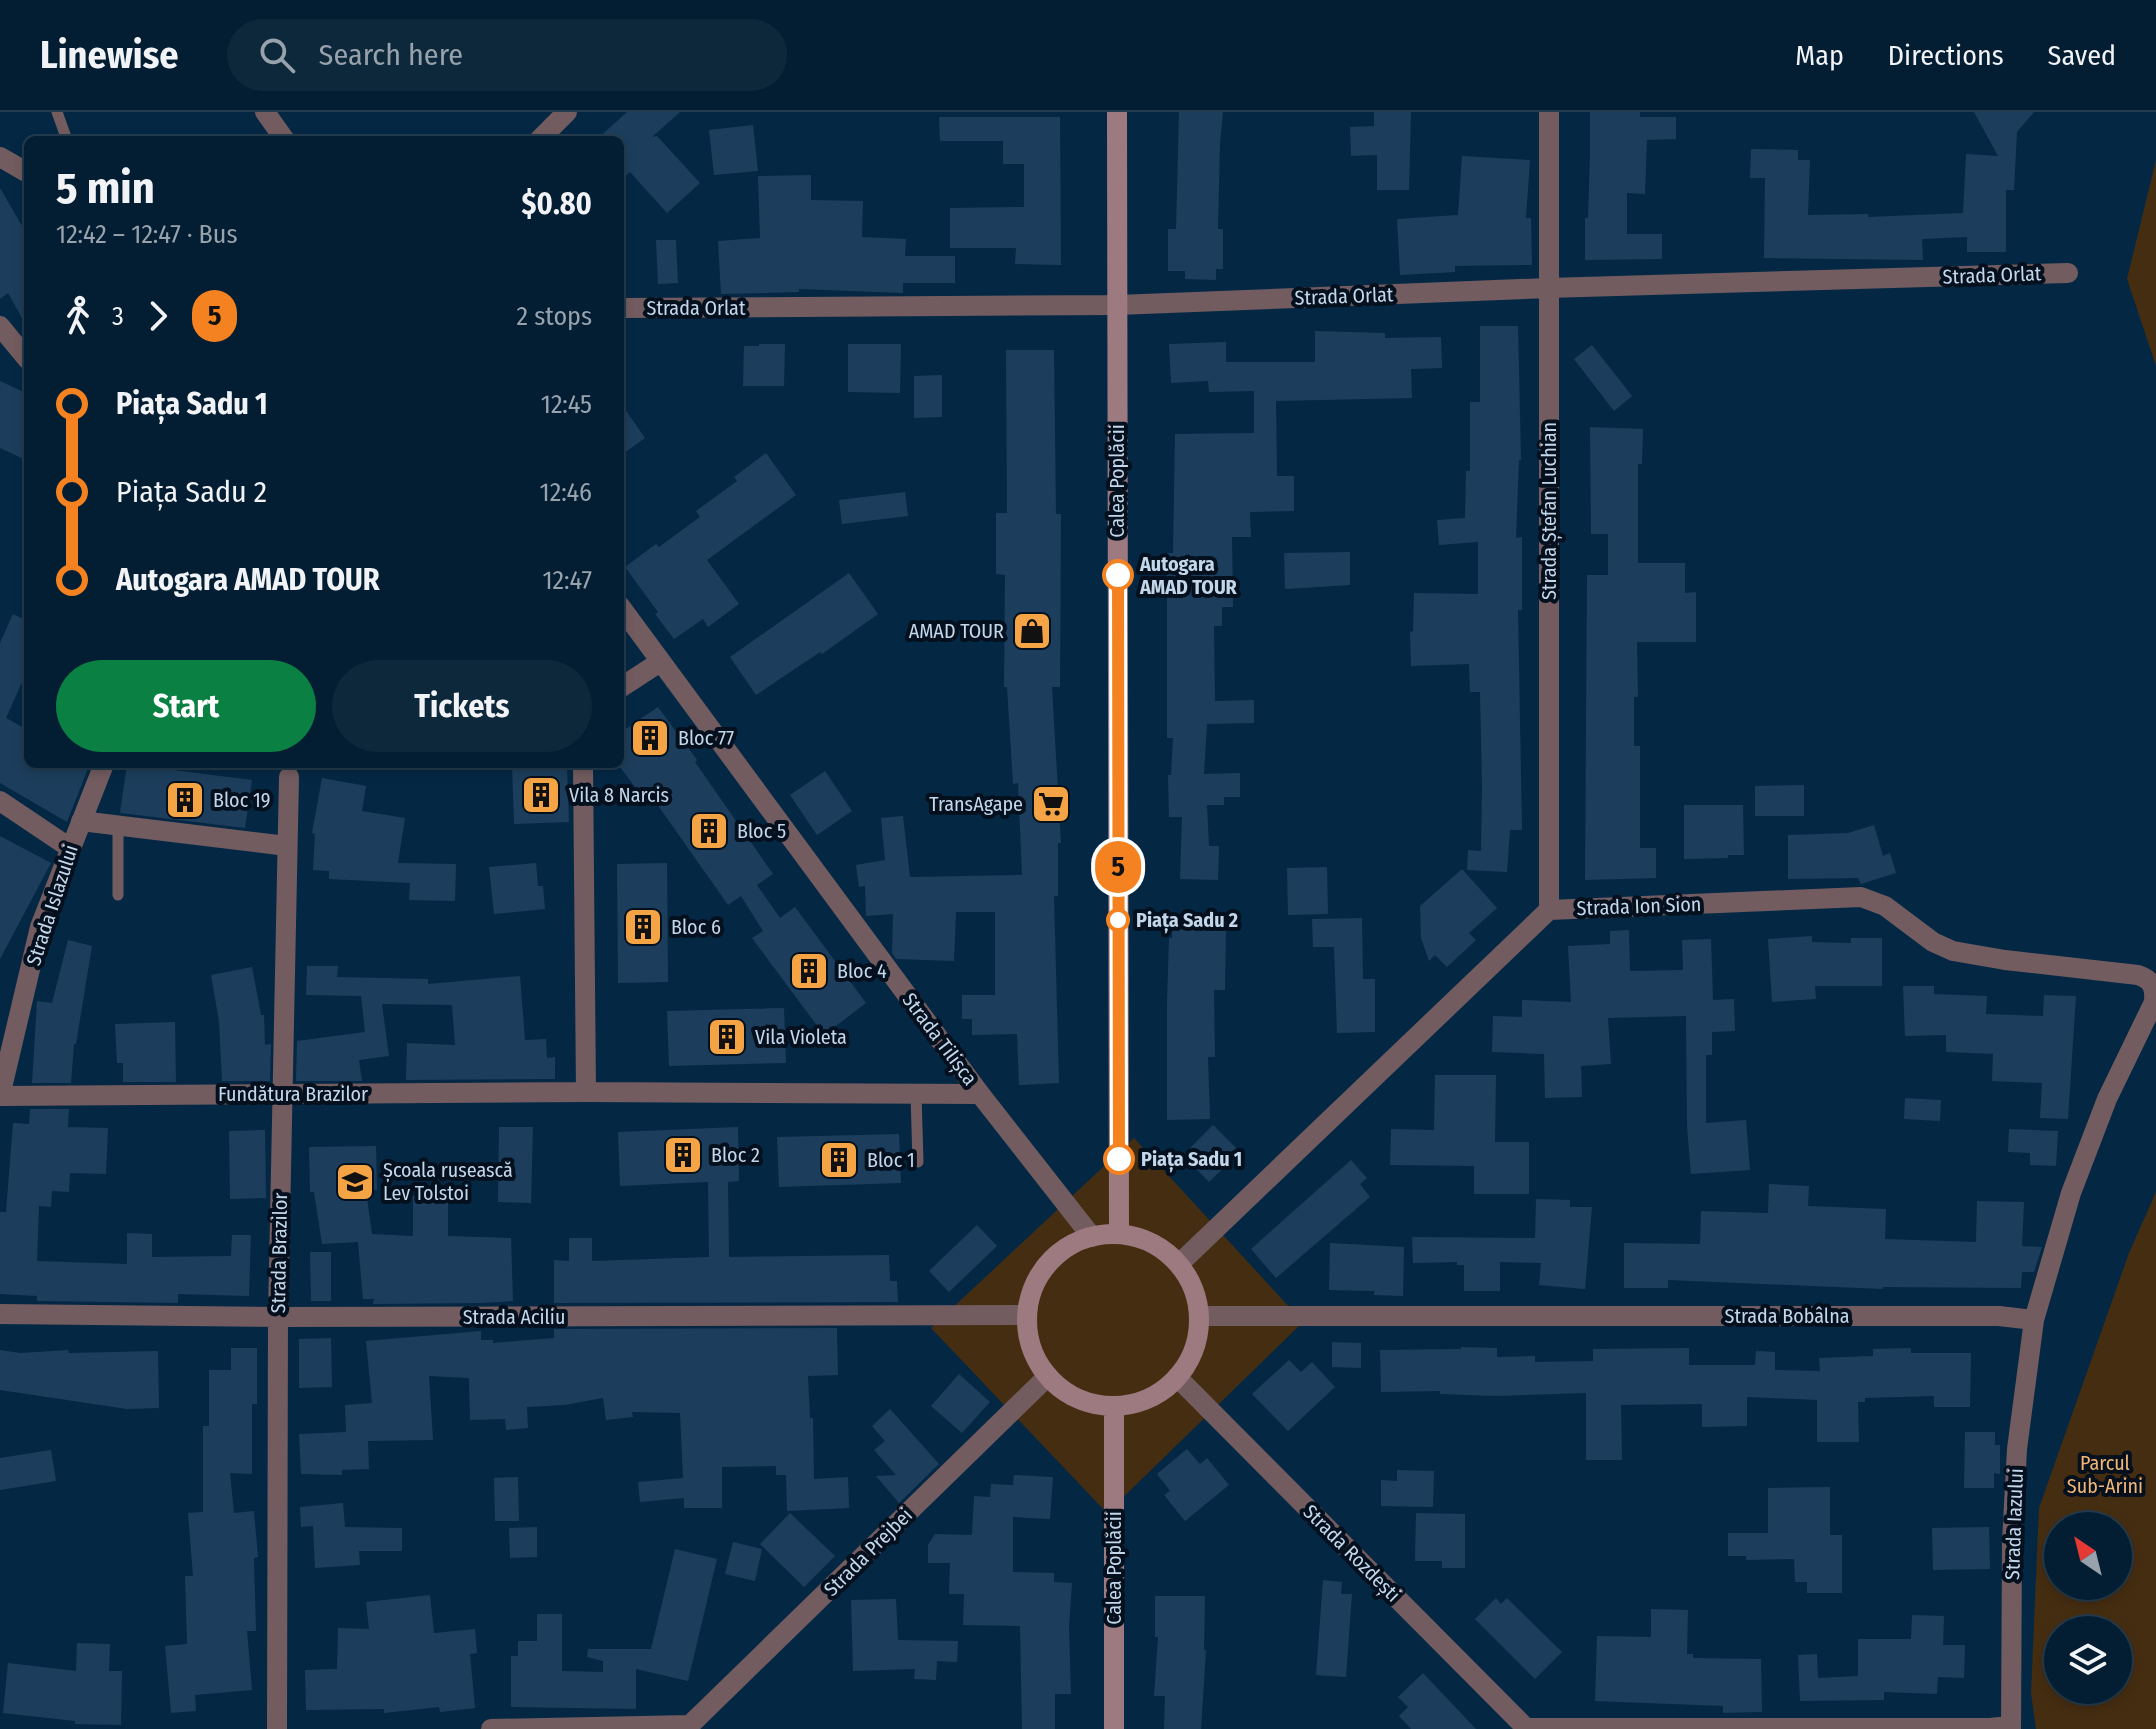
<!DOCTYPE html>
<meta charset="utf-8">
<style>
:root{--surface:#031e33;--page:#0d273b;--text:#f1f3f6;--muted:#97a2ac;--line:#243c4e;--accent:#0b8043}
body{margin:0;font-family:"Fira Sans Condensed",sans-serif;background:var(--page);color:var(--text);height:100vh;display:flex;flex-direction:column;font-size:30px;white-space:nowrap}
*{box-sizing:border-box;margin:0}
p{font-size:26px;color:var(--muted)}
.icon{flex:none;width:44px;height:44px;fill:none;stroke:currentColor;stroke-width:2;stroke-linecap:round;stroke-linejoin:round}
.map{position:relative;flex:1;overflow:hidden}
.side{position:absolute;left:24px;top:24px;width:600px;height:632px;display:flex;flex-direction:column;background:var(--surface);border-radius:12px;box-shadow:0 4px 12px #0003,0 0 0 2px var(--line)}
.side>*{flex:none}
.badge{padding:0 16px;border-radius:26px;font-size:28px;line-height:52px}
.needle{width:52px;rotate:325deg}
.tools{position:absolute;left:2044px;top:1400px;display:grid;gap:16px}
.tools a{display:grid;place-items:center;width:88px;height:88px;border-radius:50%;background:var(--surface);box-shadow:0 4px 12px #0003,0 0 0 2px var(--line);font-size:40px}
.map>.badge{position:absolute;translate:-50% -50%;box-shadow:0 0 0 4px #fff}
.legs{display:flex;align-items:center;gap:12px;height:88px;padding:0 32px;font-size:26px}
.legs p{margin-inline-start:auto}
.headline{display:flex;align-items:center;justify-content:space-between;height:136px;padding:0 32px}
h1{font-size:44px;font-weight:700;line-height:60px}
.button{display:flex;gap:16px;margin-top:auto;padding:16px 32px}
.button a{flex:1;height:92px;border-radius:48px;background:var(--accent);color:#fff;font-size:32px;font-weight:700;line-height:92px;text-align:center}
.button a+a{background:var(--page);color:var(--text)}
ul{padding:0 32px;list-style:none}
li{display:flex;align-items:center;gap:28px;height:88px;font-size:30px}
li i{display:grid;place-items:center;width:12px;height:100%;margin:0 10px;background:currentColor}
li i::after{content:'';width:20px;height:20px;margin:-10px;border:6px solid;border-radius:50%;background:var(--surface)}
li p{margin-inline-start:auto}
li:first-child i{background:linear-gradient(#0000 50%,currentColor 0)}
li:last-child i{background:linear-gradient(currentColor 50%,#0000 0)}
header{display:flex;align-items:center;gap:48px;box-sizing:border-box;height:112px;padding:0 40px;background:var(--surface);border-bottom:2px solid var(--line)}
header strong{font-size:38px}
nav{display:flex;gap:44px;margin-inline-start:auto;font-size:28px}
.search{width:560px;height:72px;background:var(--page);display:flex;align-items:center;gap:20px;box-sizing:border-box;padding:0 28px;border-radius:44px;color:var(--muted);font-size:30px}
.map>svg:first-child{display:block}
.green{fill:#452d11;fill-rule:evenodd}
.building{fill:#1c3e5c}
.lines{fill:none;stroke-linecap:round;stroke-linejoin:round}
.service{stroke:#725c60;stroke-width:11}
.minor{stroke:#725c60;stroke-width:20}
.secondary{stroke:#9d7a80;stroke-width:20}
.line-1-casing{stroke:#fff;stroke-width:18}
.line-1{stroke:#f58220;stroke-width:12}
.stop-1-dot{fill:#fff;stroke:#f58220;stroke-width:4}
.labels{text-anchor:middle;stroke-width:8;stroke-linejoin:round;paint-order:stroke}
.street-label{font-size:20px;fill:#c4d7ea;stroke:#04101d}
.stop-label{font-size:20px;font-weight:bold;fill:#c4d7ea;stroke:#04101d;text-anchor:start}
.poi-label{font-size:20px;fill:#c4d7ea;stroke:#04101d;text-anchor:start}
.park-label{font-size:20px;fill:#f3b573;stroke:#04101d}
</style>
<header>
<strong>Linewise</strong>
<div class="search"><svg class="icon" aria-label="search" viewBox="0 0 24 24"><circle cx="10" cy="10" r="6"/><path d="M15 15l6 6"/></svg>Search here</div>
<nav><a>Map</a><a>Directions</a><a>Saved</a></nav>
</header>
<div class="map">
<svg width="2156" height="1617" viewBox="0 0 2156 1617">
<rect width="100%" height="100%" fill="#042844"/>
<!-- green -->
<path class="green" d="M2156,48V254L2127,167Z
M1134,1026L1303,1210L1107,1401L931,1216Z
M2156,1080V1617H2036L2031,1581L2039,1396L2129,1141ZM2118,1414V1474H2058V1414ZM2118,1518V1578H2058V1518Z"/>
<!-- building -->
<path class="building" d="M627,0H680L652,25L657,24L700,71L667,101L630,60L620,69V28H596Z
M1179,0H1223L1220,31L1218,117H1223V157H1216V168L1185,167V159H1168V117H1176Z
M1374,0H1411L1409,78H1377V43L1351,44L1350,15L1374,14Z
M1590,0H1640V5H1676V27L1647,28L1645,82L1627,81V122H1662V147L1585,148V106H1588L1590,44Z
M1974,0H2034L2017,20L2014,78H2006V140H1967V125L1922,127L1923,148L1764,146L1765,66H1750L1751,37L1798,38V48H1810L1808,103L1868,102V105L1963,101L1966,42L1998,44Z
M939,5H1060L1061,153L1015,152L1016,136H950V96L1024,95V52H1003V29H940Z
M753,13L758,59L714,63L709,18Z
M1462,44L1530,48L1526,106H1531L1532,153L1455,154V160L1400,163L1397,107L1458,103Z
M811,63V88L863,89L862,125L906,127L905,144H955V171H903V181L799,177V180L721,182L718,129L760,126L758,64Z
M0,76L28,124V217L8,181L0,187Z
M656,128H676L678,171L658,172Z
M1480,214H1518L1521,348H1519L1516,426L1522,425V498H1518L1522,718H1510L1507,760L1467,758L1468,738L1481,739L1482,673L1480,580H1470L1469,552L1411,554L1410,520L1413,519L1414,481L1478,482V430L1439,433L1437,408L1465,406L1466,359H1470V290H1480Z
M1315,219L1385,221V226L1441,225L1442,256L1411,257L1412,286L1276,289L1277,364H1294V399L1250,400L1251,425H1232L1233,495H1222V514H1214L1215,589L1254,588V611L1207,612L1204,662L1240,661V685H1224V693H1207L1209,734H1219L1218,768L1180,767L1182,705H1169L1168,663H1171L1173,626H1167V441H1173L1175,322L1254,321V279L1209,280L1208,269L1171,271L1169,232L1226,230V250H1315Z
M759,232H785L784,274H743L744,234H759Z
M848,232H901L900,281L848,280Z
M1592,233L1632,284L1614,299L1574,247Z
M1006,238H1054L1056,402H1061L1060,575H1052L1061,731H1058V784H1054L1059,971L1019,973L1017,922L972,923V907H962V883H995V800H956L954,849L896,847L892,841L893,802L866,804L865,774L859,775L856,753L885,748L881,706L903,704L910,765L1022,763L1018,671L1013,672L1007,575H1004L1005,463L996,462V401H1007Z
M942,263V305L914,306V264Z
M0,269L28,282V349L0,336Z
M620,290L645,326L620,344Z
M1590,315L1643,317L1642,352H1638V451H1685V481L1696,480V530H1637L1638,585H1634V634H1640V736H1656V766L1585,768L1587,463H1608V422H1591Z
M766,341L796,383L707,448L739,492L708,515L703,507L674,527L655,502L658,500L625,455L656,432L659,435L700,405L696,399L737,369L734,365Z
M905,380L908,404L842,412L839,388Z
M1350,440V473L1285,477L1284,441Z
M849,461L878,502L822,542L820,540L756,583L730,545Z
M13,502L28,509V557L6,606L28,618V652H85L89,654L67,710L0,671V531Z
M658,595L697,648L695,650L773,762L757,773L780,806L795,795L866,891L824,923L752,826L763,819L741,784L728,793L650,682L644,687L620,655V621Z
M127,652L252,668L245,716L120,701Z
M512,652H540V656L567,655L569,710L514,712Z
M825,659L852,699L817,723L790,683Z
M322,666L366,674L362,699L405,706L398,751L456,752L455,789L409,788L410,771L329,767V759L313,758L315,722L312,721Z
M1804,673V704H1755V674Z
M1684,693H1743L1744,743H1728V746L1684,747Z
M1874,713L1883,744L1890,741L1896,761L1861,772L1858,766L1788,767V723L1848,721Z
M0,724L51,751L0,847Z
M536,751L538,774H543L545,797L494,802L489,755Z
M667,751L668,870L618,871L617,752Z
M1327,755L1328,802L1288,803L1287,756Z
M1462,757L1497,796L1469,821L1476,828L1447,855L1435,843L1429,849L1421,826L1420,794Z
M1362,806L1363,867H1375V920L1337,921L1334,835H1313L1312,807Z
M1172,815H1226L1225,878H1214L1215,945H1208L1210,1007L1167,1008V890L1169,826H1172Z
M1629,818L1630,859L1683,858L1682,828L1711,827L1713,888L1734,887L1735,919L1712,920V943H1706V1011L1746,1008L1750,1058L1691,1062L1687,1014L1686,904L1608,906L1611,952L1581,954L1582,985L1545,986L1544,942L1492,940L1493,904L1522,905V888L1571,890L1568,834L1610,832V819Z
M1812,824V830L1851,831V826H1882V874H1815L1816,887L1772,890L1768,827Z
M68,828L92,834L76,932H74L71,971H32L37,889L52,891Z
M307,854H338L337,865L428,867V872L520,864L525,928L546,927L547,946L555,945V967L406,968L407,931L455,933L452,893L382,892L389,944L359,948L362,969H296L297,929L365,920L361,884L306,883Z
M252,855L261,903H264L265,933L271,932L270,969H222L219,909L211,863Z
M1903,874H1934V882L1987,884L1986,902L2043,904L2044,883L2076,884L2068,1007L2040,1006L2042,971L1992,969L1993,942L1946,940V923L1905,924Z
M784,896L786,951L669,954L667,899Z
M175,910L176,970H123V951H117L115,912Z
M1435,963H1496L1495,1030H1529V1082H1474V1054L1390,1053L1391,1017L1434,1018Z
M1905,986L1941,988L1940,1009L1904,1007Z
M30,997H69L68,1015L108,1016L106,1062L70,1061L69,1080L52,1079L51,1095L39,1094L37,1149L127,1152V1121L152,1122V1145L231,1144L232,1123H251L249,1184L178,1182V1191L37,1189V1184L0,1182V1100H6L13,1011L29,1012Z
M1213,1013L1240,1040L1209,1070L1183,1043Z
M499,1015H533L531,1091L498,1090Z
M738,1015L739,1069L728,1070L729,1145L889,1143L890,1169H897L898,1190L554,1191V1148L569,1149V1126H592V1149L709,1145L708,1070L620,1074L618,1020Z
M2009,1017L2058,1019L2056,1054L2030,1053V1041L2008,1040Z
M265,1018L266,1086L230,1087L229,1019Z
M899,1022L901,1071L779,1075L777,1025Z
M376,1034L377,1078L366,1079L372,1122L413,1124V1084H448V1124L511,1126L513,1189L482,1191L373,1192L374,1187H363L358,1130L322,1132L314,1080H310L309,1035Z
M1351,1048L1367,1066L1360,1072L1370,1085L1276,1166L1251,1137Z
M1769,1072L1809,1074L1808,1094L1886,1097L1885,1127L1976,1130L1977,1089L2024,1090L2022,1134L2042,1135L2034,1160H2022L2021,1176L1883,1175V1177L1668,1168V1176H1624V1131L1700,1132L1701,1099L1768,1101Z
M1536,1087L1570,1088V1095H1592L1585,1177L1539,1173L1541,1151L1500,1150V1179H1464V1153H1457V1150L1413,1151L1412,1125L1535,1126Z
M977,1113L997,1134L949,1180L929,1159Z
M1330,1131L1404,1135L1403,1184L1374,1183V1179L1329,1178Z
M310,1140H331V1189H311Z
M837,1216L838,1263L808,1264L810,1306H813L814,1367L848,1365L849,1396L787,1399L786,1363H776V1354L722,1355V1396H684V1386L640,1390L638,1370L683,1366L680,1301L632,1300L633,1305L606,1308L603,1286L564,1293L527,1295L528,1316L506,1318L505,1307L470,1308L469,1266L429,1264L433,1328L368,1329L369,1357L342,1358V1363L301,1362L299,1322L346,1320L345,1293L372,1291L366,1229L481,1219V1228H493V1231L554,1226V1217Z
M331,1226L332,1275L299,1276V1227Z
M1332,1230L1361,1231V1256L1332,1255Z
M1461,1235L1497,1236V1245L1535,1244V1250L1593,1249V1237L1689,1236V1253H1755L1756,1239L1775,1240V1258L1820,1259L1819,1246L1873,1244V1237L1911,1236V1241H1971L1970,1295H1934V1284L1865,1286V1290H1858L1859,1330H1817V1288L1747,1285V1314L1702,1315V1292L1621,1293L1622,1348H1586V1281L1496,1284L1440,1282V1279L1381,1280L1380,1238L1461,1237Z
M231,1236H257V1292H252V1362L230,1361L234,1401L254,1399L258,1445L254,1446L256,1519H247L252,1578L195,1583L196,1599L171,1601L165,1534L187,1532L185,1464H193L188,1401L203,1400V1314H209V1258H231Z
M0,1238L20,1241L68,1238L69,1241L158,1239L159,1296L127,1297L0,1278Z
M1289,1248L1301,1260L1312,1250L1335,1275L1288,1319L1252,1282Z
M959,1262L990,1290L962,1321L931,1294Z
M890,1297L939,1352L899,1391L876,1364L896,1363L874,1338L885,1329L872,1314Z
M1965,1320H1995V1333H2000V1362L1994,1361V1376H1964Z
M1187,1337L1200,1352L1207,1346L1229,1373L1185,1409L1164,1383L1170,1379L1157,1362Z
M51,1338L56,1369L0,1378V1346Z
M1397,1358L1434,1359L1433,1395L1381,1394V1368L1397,1369Z
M1014,1363L1053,1365L1050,1407L1013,1405V1460L1054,1461V1470L1072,1471L1069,1515L1071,1582H1055V1617H1022L1020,1514L963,1513L964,1482H949L950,1451H928V1433L935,1422L972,1423L974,1384L990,1385L991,1372L1013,1373Z
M518,1365L519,1409H495L494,1366Z
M1830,1375V1423H1842V1481H1807V1470H1795L1794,1447L1746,1448V1444H1728V1421H1768V1376Z
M343,1391L345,1415L402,1416V1439H359L360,1453L315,1456L313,1414L301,1415L300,1395Z
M790,1401L835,1444L804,1475L760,1432Z
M1416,1401L1465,1402V1456H1442V1449H1415Z
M537,1415V1445L510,1446L509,1416Z
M1989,1415L1990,1457L1933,1458L1932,1416Z
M733,1430L762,1437L755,1469L725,1462Z
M675,1437L717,1447L688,1569L636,1557V1597L511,1595V1544H518V1529H537V1502H562V1559L603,1560V1549L587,1545L588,1537H651Z
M1323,1468L1342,1470L1341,1482H1352L1346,1565L1316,1563Z
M430,1483L434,1521L475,1517L477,1541L470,1542L475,1596L440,1600L439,1595L384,1601V1597L306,1598L305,1558L337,1557L338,1516L369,1517L366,1490Z
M1155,1484H1205L1204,1538H1206L1201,1617H1164L1165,1584H1154L1158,1525H1155Z
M1496,1486L1501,1492L1507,1486L1562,1540L1535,1567L1475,1507Z
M896,1487L898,1528L958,1529L957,1550L937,1549L936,1568L914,1567L915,1557L853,1559L851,1488Z
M1651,1497L1688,1498L1687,1542H1693V1546L1761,1547L1762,1600L1723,1601V1594L1595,1589L1597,1524L1651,1525Z
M1912,1503L1944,1504L1943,1533H1965L1964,1566L1938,1565L1937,1582L1884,1580V1588L1800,1589L1798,1543L1817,1542L1818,1566L1858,1564V1527H1911Z
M77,1531L110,1532L109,1559H122L121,1613L75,1612V1609L3,1601L8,1551L76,1559Z
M1423,1561L1476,1617H1411L1399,1604L1408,1595L1398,1585Z"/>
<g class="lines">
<!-- service -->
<path class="service" d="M57,0L67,28
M118,783V714
M916,982L918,1050"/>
<!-- minor -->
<path class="minor" d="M265,0L285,28
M1549,0V798
M539,28L567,0
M0,45L28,61
M620,196L1117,193L1548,176L2068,161
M0,214L28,248
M620,494L980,982L1092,1125
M620,576L660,550
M583,652L586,980
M0,689L70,736
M81,709L287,734
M0,984L586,980L980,982
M0,984L40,815L104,652
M1179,1152L1549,798L1861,785L1885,794L1933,830L1953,839L2005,848L2138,863C2153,868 2155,876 2154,890L2107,987L2071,1081L2034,1208L2017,1337L2012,1430L2011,1617
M0,1202L278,1205L1027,1203
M1199,1204H1999L2034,1208
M1177,1265L1527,1617
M1527,1616H1990L2010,1614
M277,1617L278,1205L289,665
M491,1617L690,1613
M690,1617V1613L1048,1264"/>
<!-- secondary -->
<path class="secondary" d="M1117,0L1119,1122
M1027 1208a86 86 0 1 1 172 0a86 86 0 1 1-172 0Z
M1114,1294V1617"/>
</g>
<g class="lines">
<defs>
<path id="line-1" d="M1118,463L1119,1047"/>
</defs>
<!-- line-1 casing -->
<use href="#line-1" class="line-1-casing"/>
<!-- line-1 -->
<use href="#line-1" class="line-1"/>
</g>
<!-- icons -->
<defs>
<symbol id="shop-square" viewBox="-11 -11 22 22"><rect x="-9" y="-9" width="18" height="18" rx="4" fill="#f4a444" stroke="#04101d"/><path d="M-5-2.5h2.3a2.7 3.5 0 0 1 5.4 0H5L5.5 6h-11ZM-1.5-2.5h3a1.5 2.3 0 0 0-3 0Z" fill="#111"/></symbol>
<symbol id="building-square" viewBox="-11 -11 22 22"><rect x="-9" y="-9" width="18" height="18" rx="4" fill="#f4a444" stroke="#04101d"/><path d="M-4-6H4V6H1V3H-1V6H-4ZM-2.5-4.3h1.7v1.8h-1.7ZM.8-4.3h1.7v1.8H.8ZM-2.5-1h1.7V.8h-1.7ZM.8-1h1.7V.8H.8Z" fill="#111"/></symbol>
<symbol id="supermarket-square" viewBox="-11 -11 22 22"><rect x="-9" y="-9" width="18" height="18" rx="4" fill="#f4a444" stroke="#04101d"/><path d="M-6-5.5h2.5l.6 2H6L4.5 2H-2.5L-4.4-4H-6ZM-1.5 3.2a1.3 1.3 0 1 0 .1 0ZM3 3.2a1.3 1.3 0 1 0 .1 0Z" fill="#111"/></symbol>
<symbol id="school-square" viewBox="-11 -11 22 22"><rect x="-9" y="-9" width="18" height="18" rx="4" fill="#f4a444" stroke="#04101d"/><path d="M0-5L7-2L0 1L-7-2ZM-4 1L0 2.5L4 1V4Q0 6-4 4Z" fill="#111"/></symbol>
</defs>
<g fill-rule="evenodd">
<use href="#shop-square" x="1010" y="497" width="44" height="44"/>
<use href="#building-square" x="628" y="604" width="44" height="44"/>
<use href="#building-square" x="519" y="661" width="44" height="44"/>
<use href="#building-square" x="163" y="666" width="44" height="44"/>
<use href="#supermarket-square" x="1029" y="670" width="44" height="44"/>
<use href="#building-square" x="687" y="697" width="44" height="44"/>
<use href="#building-square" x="621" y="793" width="44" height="44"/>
<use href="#building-square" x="787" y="837" width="44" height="44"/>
<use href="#building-square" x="705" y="903" width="44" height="44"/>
<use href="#building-square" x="661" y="1021" width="44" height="44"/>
<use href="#building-square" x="817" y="1026" width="44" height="44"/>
<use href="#school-square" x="333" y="1048" width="44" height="44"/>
</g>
<!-- markers -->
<g class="stop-1-dot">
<circle cx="1118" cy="463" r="14"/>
<circle cx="1118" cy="808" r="10"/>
<circle cx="1119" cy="1047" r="14"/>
</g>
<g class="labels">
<!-- street labels -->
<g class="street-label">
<text transform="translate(1992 163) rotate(-2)" y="7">Strada Orlat</text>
<text transform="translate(1344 184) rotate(-2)" y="7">Strada Orlat</text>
<text x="696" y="203">Strada Orlat</text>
<text transform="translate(1117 369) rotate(-90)" y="7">Calea Poplăcii</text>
<text transform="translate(1549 399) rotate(-90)" y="7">Strada Ștefan Luchian</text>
<text transform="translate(52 793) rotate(-72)" y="7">Strada Islazului</text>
<text transform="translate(1639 794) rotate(-2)" y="7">Strada Ion Sion</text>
<text transform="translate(940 927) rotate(53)" y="7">Strada Tilișca</text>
<text x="293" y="989">Fundătura Brazilor</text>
<text transform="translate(279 1141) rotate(-89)" y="7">Strada Brazilor</text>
<text x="1787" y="1211">Strada Bobâlna</text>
<text x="514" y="1212">Strada Aciliu</text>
<text transform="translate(2014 1412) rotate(-88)" y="7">Strada Iazului</text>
<text transform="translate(868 1440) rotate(-45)" y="7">Strada Prejbei</text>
<text transform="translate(1352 1441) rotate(45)" y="7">Strada Rozdești</text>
<text transform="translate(1114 1456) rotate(-90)" y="7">Calea Poplăcii</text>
</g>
<!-- stop labels -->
<g class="stop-label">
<text x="1140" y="459">Autogara<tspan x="1140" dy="23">AMAD TOUR</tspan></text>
<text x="1136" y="815">Piața Sadu 2</text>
<text x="1141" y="1054">Piața Sadu 1</text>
</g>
<!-- poi labels -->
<g class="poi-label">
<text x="1004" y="526" text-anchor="end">AMAD TOUR</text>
<text x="678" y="633">Bloc 77</text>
<text x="569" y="690">Vila 8 Narcis</text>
<text x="213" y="695">Bloc 19</text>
<text x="1023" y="699" text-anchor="end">TransAgape</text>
<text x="737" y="726">Bloc 5</text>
<text x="671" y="822">Bloc 6</text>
<text x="837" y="866">Bloc 4</text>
<text x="755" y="932">Vila Violeta</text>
<text x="711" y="1050">Bloc 2</text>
<text x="867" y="1055">Bloc 1</text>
<text x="383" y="1065">Școala rusească<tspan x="383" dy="23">Lev Tolstoi</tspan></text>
</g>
<!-- park labels -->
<g class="park-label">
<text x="2105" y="1358">Parcul<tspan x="2105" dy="23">Sub-Arini</tspan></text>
</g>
</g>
</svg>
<div class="tools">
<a><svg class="needle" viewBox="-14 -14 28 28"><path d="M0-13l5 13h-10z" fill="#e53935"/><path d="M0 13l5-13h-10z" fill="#97a2ac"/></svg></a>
<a><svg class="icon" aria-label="layers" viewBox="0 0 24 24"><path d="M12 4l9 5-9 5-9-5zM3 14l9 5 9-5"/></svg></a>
</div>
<b class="badge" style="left:1118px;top:755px;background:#f58220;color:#111">5</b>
<section class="side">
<div class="headline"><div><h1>5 min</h1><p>12:42 – 12:47 · Bus</p></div><b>$0.80</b></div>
<div class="legs"><svg class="icon" aria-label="walk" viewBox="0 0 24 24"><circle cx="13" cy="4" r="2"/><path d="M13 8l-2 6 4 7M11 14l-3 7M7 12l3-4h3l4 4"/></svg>3<svg class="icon" aria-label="forward" viewBox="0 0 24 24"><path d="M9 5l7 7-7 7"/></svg><b class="badge" style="background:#f58220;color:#111">5</b><p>2 stops</p></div>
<ul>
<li><i style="color:#f58220"></i><b>Piața Sadu 1</b><p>12:45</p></li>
<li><i style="color:#f58220"></i><span>Piața Sadu 2</span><p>12:46</p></li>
<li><i style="color:#f58220"></i><b>Autogara AMAD TOUR</b><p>12:47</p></li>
</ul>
<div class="button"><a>Start</a><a>Tickets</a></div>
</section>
</div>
